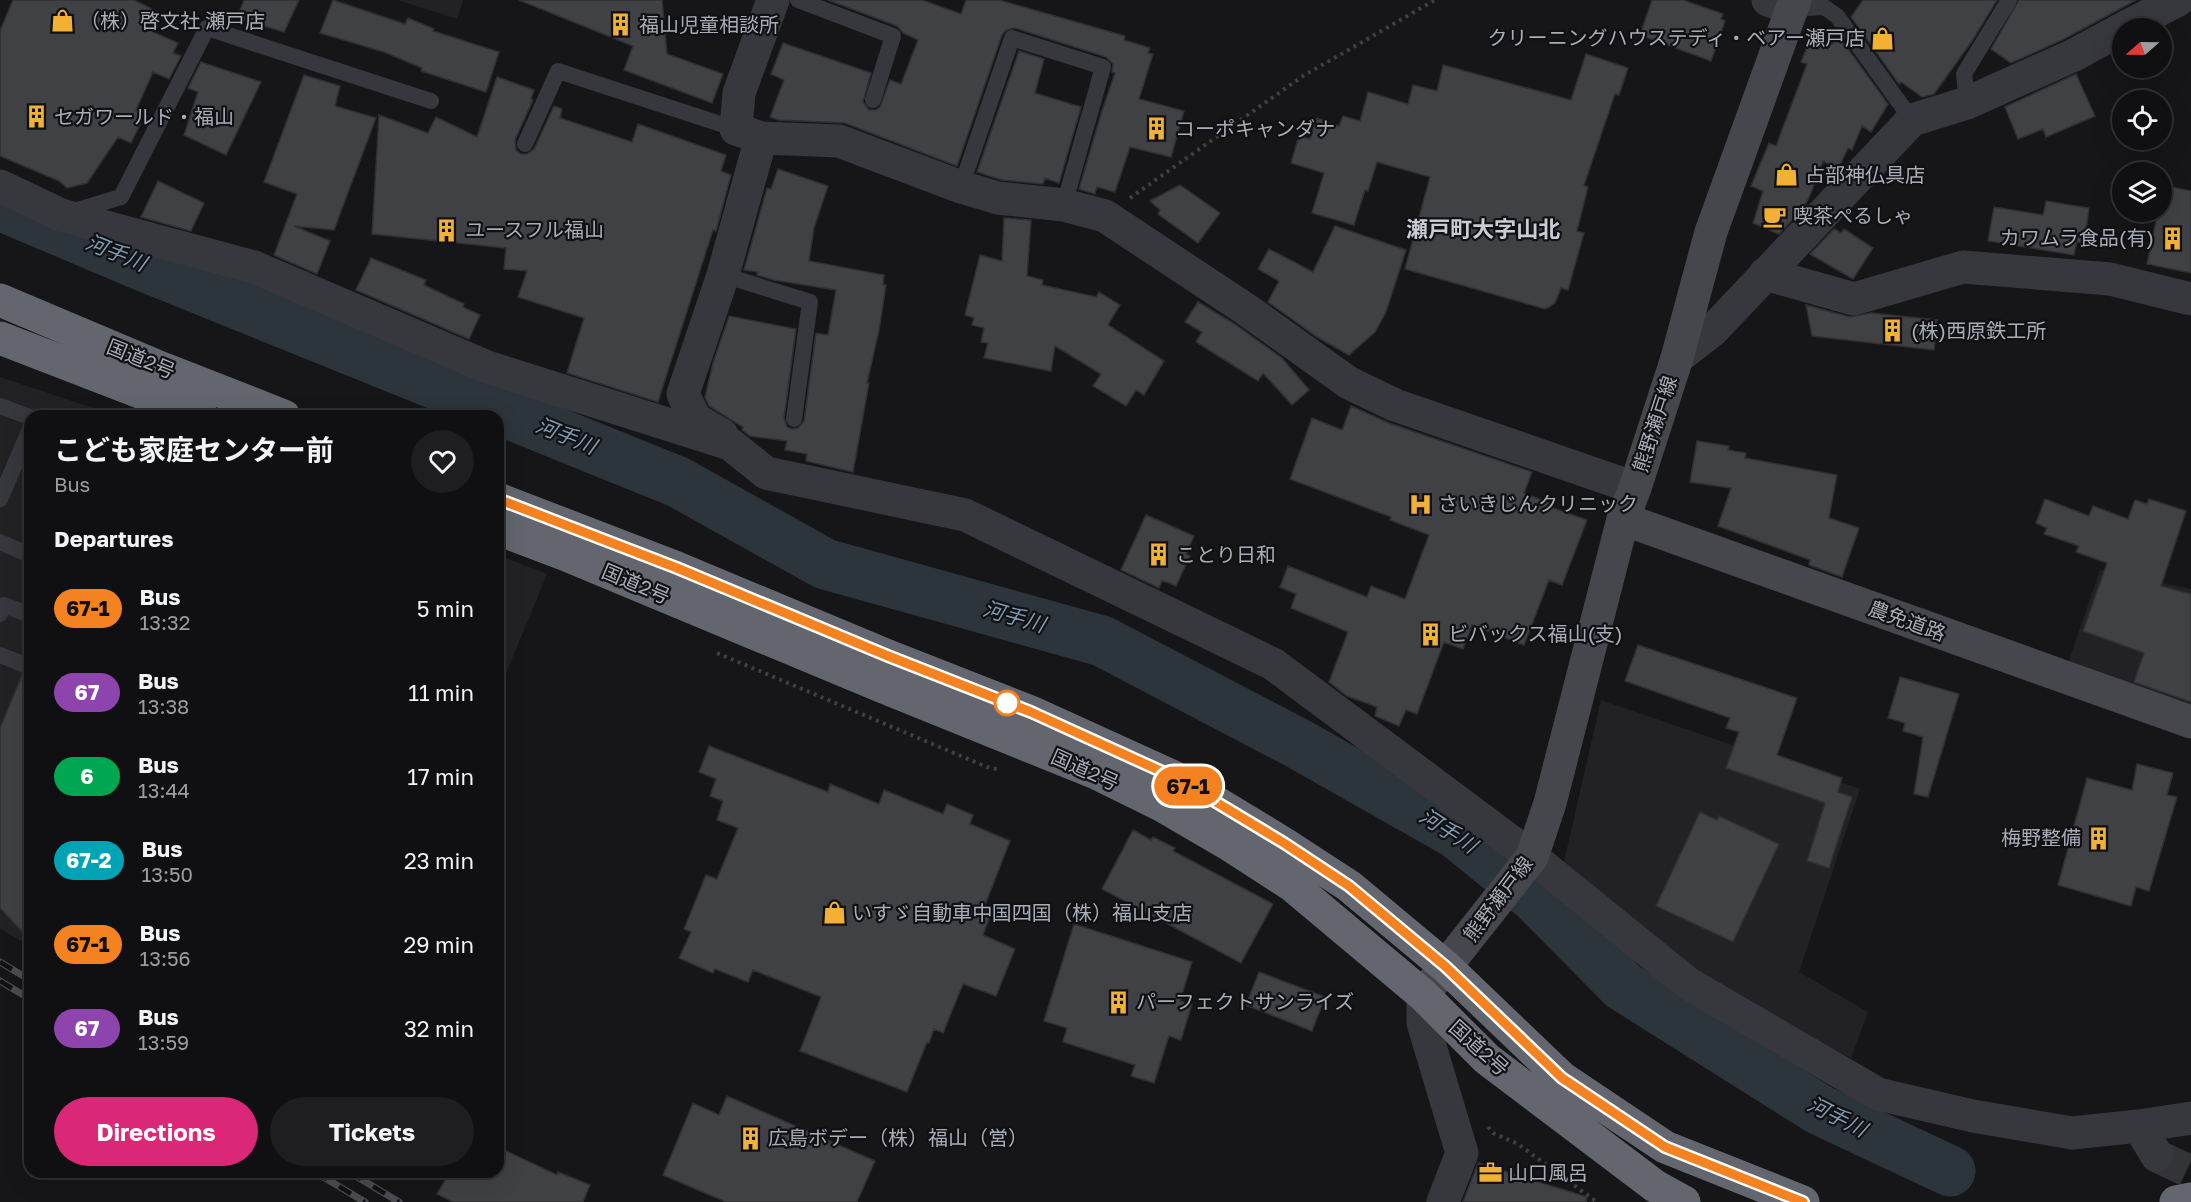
<!DOCTYPE html>
<meta charset="utf-8">
<style>
:root{--surface:#101012;--page:#1e1e20;--text:#f1f3f6;--muted:#9c9d9f;--line:#303032;--accent:#db2777}
body{margin:0;font-family:"Golos Text","Noto Sans JP",sans-serif;background:var(--page);color:var(--text);height:100vh;display:flex;flex-direction:column;font-size:22px;white-space:nowrap}
*{box-sizing:border-box;margin:0}
p{font-size:20px;color:var(--muted)}
.icon{flex:none;width:33px;height:33px;fill:none;stroke:currentColor;stroke-width:2;stroke-linecap:round;stroke-linejoin:round}
.map{position:relative;flex:1;overflow:hidden}
.drawer{position:absolute;left:24px;top:410px;width:480px;height:768px;display:flex;flex-direction:column;background:var(--surface);border-radius:18px;box-shadow:0 6px 24px #0002,0 0 0 2px var(--line)}
.drawer>*{flex:none}
.badge{padding:0 12px;border-radius:20px;font-size:21px;line-height:39px}
.needle{width:39px;rotate:250deg}
.buttons{position:absolute;left:2112px;top:18px;display:grid;gap:12px}
.buttons a{display:grid;place-items:center;width:60px;height:60px;border-radius:50%;background:var(--surface);box-shadow:0 6px 24px #0002,0 0 0 2px var(--line);font-size:30px}
.map>.badge{position:absolute;translate:-50% -50%;box-shadow:0 0 0 3px #fff}
h2{padding:0 30px;font-size:22px;line-height:54px}
.round{display:grid;place-items:center;flex:none;width:63px;height:63px;border-radius:32px;background:var(--page)}
.head{display:flex;align-items:center;justify-content:space-between;height:102px;padding:0 30px}
h1{font-size:28px;font-weight:700;line-height:45px}
.button{display:flex;gap:12px;margin-top:auto;padding:12px 30px}
.button a{flex:1;height:69px;border-radius:36px;background:var(--accent);color:#fff;font-size:24px;font-weight:700;line-height:69px;text-align:center}
.button a+a{background:var(--page);color:var(--text)}
ul{padding:0;list-style:none}
li{display:flex;align-items:center;gap:18px;height:84px;padding:0 30px}
li div{flex:1}
li b{display:block;font-size:22px}
li em{font-style:normal}
li .badge{min-width:66px;font-weight:700;text-align:center}
.map>svg:first-child{display:block}
.built{fill:#222225}
.lines{fill:none;stroke-linecap:round;stroke-linejoin:round}
.river{stroke:#2c353c;stroke-width:51}
.building{fill:#404145;stroke:#303034;stroke-width:1.5}
.street-tunnel{stroke:#333438;stroke-width:33;stroke-dasharray:33 16;stroke-linecap:butt}
.path{stroke:#3d3f44;stroke-width:4;stroke-dasharray:3 4.5;stroke-linecap:butt}
.lane{stroke:#37383d;stroke-width:16}
.street{stroke:#37383d;stroke-width:33}
.secondary{stroke:#45474d;stroke-width:33}
.highway{stroke:#63666e;stroke-width:33}
.rail-casing{stroke:#4a4c52;stroke-width:7}
.rail{stroke:#111113;stroke-width:4.5;stroke-dasharray:14;stroke-linecap:butt}
.line-casing{stroke:#fff;stroke-width:14}
.line{stroke:#f58220;stroke-width:9}
.stop-dot{fill:#fff;stroke:#f58220;stroke-width:3}
.labels{text-anchor:middle;stroke-width:4.5;stroke-linejoin:round;paint-order:stroke}
.poi-label{font-size:20px;fill:#a8adb8;stroke:#111113;text-anchor:start}
.street-label{font-size:20px;fill:#a8adb8;stroke:#111113}
.water-label{font-size:21px;font-style:italic;fill:#7f9bb3;stroke:#111113}
.quarter-label{font-size:22px;font-weight:bold;fill:#c9ccd4;stroke:#111113}
</style>
<div class="map">
<svg width="2191" height="1202" viewBox="0 0 2191 1202">
<rect width="100%" height="100%" fill="#161618"/>
<!-- built -->
<path class="built" d="M398,0H463L457,19Z
M0,377L114,415L30,416V946L0,929Z
M498,555L547,574L498,693Z
M2100,570L2191,589V707L2068,663Z
M1601,700L1860,789L1799,972L1868,1012L1851,1058L1713,987L1561,875Z"/>
<g class="lines">
<!-- river -->
<path class="river" d="M0,205L139,264L678,482L825,564L1102,641L1297,743L1456,833L1536,898L1623,986L1820,1110L1950,1171"/>
</g>
<!-- building -->
<path class="building" d="M13,0H134L162,14L153,32L178,43L173,53L181,56L169,79L153,72L136,110L145,114L131,143L118,137L87,183L67,188L59,181L0,156V31Z
M244,0H299L284,32L237,18Z
M333,0L405,24L408,18L434,29L433,31L499,52L486,92L421,71L422,68L384,52L320,33Z
M519,0H662L667,54L723,74L712,103L624,70L633,46Z
M828,0H922L961,14L966,0H999L1125,36L1124,40L1150,48L1148,53L1153,54L1139,99L1184,111L1171,157L1130,147L1115,192L1097,187L1095,194L1079,189L1101,114L1115,73L1112,72L1113,64L1106,57L1015,28L1006,30L1002,35L957,166L845,123L778,120L770,117L784,80L771,74L783,43L871,73L863,102L869,110H876L880,107L890,80L901,84L918,40L903,33L897,26Z
M1652,0H1683L1723,14L1721,19L1725,21L1711,61L1640,35Z
M1863,0H1997L1972,41L1934,94L1922,97L1901,82L1899,84L1851,17Z
M2019,0H2136L2064,39L2011,63L1991,49Z
M1812,35L1832,44L1838,35L1888,104L1871,132L1862,126L1852,150L1848,148L1838,169L1823,161L1809,198L1803,208L1779,234L1753,223L1763,191L1751,186L1769,143L1776,146L1807,64L1801,62Z
M1019,51L1044,59L1035,93L1081,107L1059,183L1045,178L1043,184L1002,180L977,172Z
M1586,54L1628,68L1619,95L1615,94L1584,185L1588,187L1577,231L1584,233L1568,290L1561,288L1555,303L1549,307L1545,309L1405,269L1430,177L1377,162L1368,191L1365,190L1354,225L1312,213L1324,173L1291,163L1299,136L1310,139L1317,118L1339,126L1343,116L1360,121L1368,92L1408,104L1413,85L1437,91L1443,65L1571,100Z
M201,62L261,82L226,155L184,135L198,92L188,88Z
M2076,74L2095,116L2046,137L2043,129L2018,139L2005,107Z
M304,75L340,86L335,106L376,118L334,230L294,226L330,241L317,274L274,255L297,194L264,182Z
M497,77L534,90L531,99L533,100L515,140L516,150L521,154H527L534,149L554,106L562,109L560,118L632,142L638,124L726,155L721,171L731,175L716,231L713,230L658,402L567,373L584,318L518,297L527,271L504,269L506,248L372,234L379,115L428,133L436,117L477,137Z
M778,169L828,186L814,228L809,261L884,275L883,285H886L879,330L867,383H869L853,472L806,461L807,454L785,450L787,441L750,436L742,430L743,427L709,406L705,397L713,363L729,316L796,329L784,418L787,427L792,429L798,428L804,421L816,333L828,335L836,290L774,280L757,275L758,272L744,270L767,188L771,189Z
M158,181L204,203L191,231L141,217Z
M1180,185L1220,213L1198,243L1158,214L1160,210L1150,201Z
M2163,185L2191,191V273L2147,264L2158,212H2162Z
M2046,201L2089,208L2084,246L2077,241L2074,255L1988,241L1994,207L2043,215Z
M1004,218L1031,220L1027,276L1043,280L1042,285L1096,297L1099,292L1120,305L1108,325L1164,361L1144,395L1136,390L1126,406L1093,386L1101,374L1055,346L1051,371L984,358L988,343L981,342L984,328L972,325L974,318L965,315L980,255L1002,261Z
M1335,226L1406,250L1386,312L1375,332L1349,355L1317,337L1268,302L1279,281L1258,269L1269,249L1313,272Z
M1834,229L1841,233L1844,229L1873,248L1853,279L1810,254Z
M371,258L426,280L424,285L464,304L463,307L480,315L469,339L356,290Z
M1198,302L1236,325L1282,358L1309,390L1292,405L1263,373L1258,381L1196,342L1202,332L1185,322Z
M1806,305L1850,317L1871,313L1937,320L1934,350L1812,336Z
M1351,406L1389,423L1532,472L1524,493L1554,505L1553,508L1587,520L1562,585L1549,580L1524,645L1472,625L1463,649L1444,642L1417,714L1406,710L1399,726L1375,716L1377,707L1347,696L1329,682L1348,632L1291,608L1296,594L1280,587L1288,566L1367,597L1371,586L1405,599L1429,535L1390,520L1391,517L1290,479L1312,418L1342,430Z
M1697,441L1729,446L1728,450L1746,453L1745,458L1837,475L1829,518L1859,528L1842,577L1809,565L1810,560L1718,526L1731,488L1690,482Z
M2045,499L2089,516L2093,506L2128,519L2135,500L2147,504L2149,499L2186,511L2161,586L2191,594V702L2134,682L2144,653L2083,631L2107,563L2076,552L2079,546L2044,534L2047,528L2036,523Z
M1146,515L1194,536L1186,554L1190,556L1176,586L1162,580L1159,588L1121,570Z
M1638,645L1797,698L1777,755L1842,778L1838,792L1852,797L1829,868L1807,861L1825,803L1726,768L1739,732L1726,728L1730,718L1625,681Z
M22,675L30,677V940L0,908V728Z
M1900,677L1959,694L1928,797L1914,794L1923,737L1903,731L1905,723L1888,718Z
M709,746L828,792L830,784L879,804L884,790L943,814L947,804L973,815L970,824L1010,841L985,905L993,909L983,935L1015,949L996,996L963,984L943,1033L934,1029L929,1043L927,1042L907,1092L800,1051L821,997L753,970L748,982L715,969L713,973L679,958L691,932L684,929L706,875L717,879L738,828L717,820L723,801L710,796L716,779L699,772Z
M2137,764L2173,773L2167,795L2177,797L2149,891L2136,887L2131,906L2058,885L2087,778L2132,790Z
M1700,812L1717,820L1719,816L1779,844L1733,942L1656,906Z
M1133,830L1151,840L1153,837L1175,848L1173,851L1273,904L1241,963L1102,889Z
M1074,924L1192,962L1180,1001L1192,1004L1181,1040L1169,1036L1154,1083L1131,1076L1135,1065L1063,1042L1067,1028L1044,1021Z
M1259,972L1325,997L1312,1031L1246,1005Z
M727,1096L875,1161L857,1202H726L663,1175L693,1103L719,1115Z
M498,1147L557,1175L558,1172L590,1185L583,1202H453L437,1194L450,1172H498Z
M1478,1163L1587,1197L1586,1202H1463Z"/>
<g class="lines">
<!-- street-tunnel -->
<path class="street-tunnel" d="M2157,1156L2191,1172"/>
<!-- path -->
<path class="path" d="M1130,198L1303,76L1435,0
M717,653L987,767L1001,770
M1488,1127L1493,1133L1518,1144L1597,1202"/>
<!-- lane -->
<path class="lane" d="M798,0L893,36L873,100
M1792,9L1824,7L1837,16L1912,120
M1967,103L1964,74L2009,0
M525,144L558,71L736,129
M961,187L1012,38L1103,67L1064,205
M71,212L121,197L207,28L431,101
M723,275L810,302L794,419
M0,406L30,417
M0,499L30,429
M0,542L30,555
M0,614L4,605L30,615
M0,655L30,667"/>
<!-- street -->
<path class="street" d="M773,0L739,93L736,129L761,138L839,141L961,187L998,198L1064,205L1105,216L1247,310L1349,383L1395,405L1635,488
M1768,0L1792,9
M2124,28L2178,0
M0,186L61,215L254,267L487,367L730,444L766,473L965,515L1273,664L1532,857L1689,984L1878,1094L1973,1116L2072,1133L2139,1126L2157,1156
M1765,274L1854,299L1963,267L2110,279L2191,299
M1677,358L1713,330L1912,120L1967,103L2074,55L2122,29
M722,435L695,419L683,394L723,275L761,138
M1423,995V1023L1462,1153L1443,1202
M2139,1126L2191,1118"/>
<!-- secondary -->
<path class="secondary" d="M1623,519L2191,722
M1423,995L1532,857L1550,803L1623,519L1635,488L1677,358L1711,232L1795,0"/>
<!-- highway -->
<path class="highway" d="M0,300L154,365L284,416
M0,338L202,416
M498,499L677,568L888,656L1031,712L1176,778L1283,843L1349,886L1446,967L1562,1078L1665,1147L1803,1202
M498,529L564,554L881,686L1096,773L1163,806L1228,844L1293,886L1423,995L1487,1059L1655,1186L1684,1202
M2176,1202L2191,1199"/>
<defs>
<path id="rail" d="M0,962L30,980
M0,981L30,999
M315,1172L365,1202
M349,1172L399,1202"/>
</defs>
<!-- rail casing -->
<use href="#rail" class="rail-casing"/>
<!-- rail -->
<use href="#rail" class="rail"/>
</g>
<g class="lines">
<defs>
<path id="line" d="M498,499L677,568L888,656L1031,712L1176,778L1284,843L1349,886L1446,967L1562,1078L1665,1147L1803,1202"/>
</defs>
<!-- line casing -->
<use href="#line" class="line-casing"/>
<!-- line -->
<use href="#line" class="line"/>
</g>
<!-- icons -->
<defs>
<symbol id="shop-bare" viewBox="-9 -9 18 18"><path d="M-5-2.5h2.3a2.7 3.5 0 0 1 5.4 0H5L5.5 6h-11ZM-1.5-2.5h3a1.5 2.3 0 0 0-3 0Z" fill="#f2b134" stroke="#111113" stroke-width="2.5" paint-order="stroke"/></symbol>
<symbol id="building-bare" viewBox="-9 -9 18 18"><path d="M-4-6H4V6H1V3H-1V6H-4ZM-2.5-4.3h1.7v1.8h-1.7ZM.8-4.3h1.7v1.8H.8ZM-2.5-1h1.7V.8h-1.7ZM.8-1h1.7V.8H.8Z" fill="#f2b134" stroke="#111113" stroke-width="2.5" paint-order="stroke"/></symbol>
<symbol id="cafe-bare" viewBox="-9 -9 18 18"><path d="M-5.5-4.5H6V0H3Q3 3.5 0 3.5H-2.5Q-5.5 3.5-5.5 0ZM3-3.2v2h1.7v-2ZM-6 4.5H4V6H-6Z" fill="#f2b134" stroke="#111113" stroke-width="2.5" paint-order="stroke"/></symbol>
<symbol id="hospital-bare" viewBox="-9 -9 18 18"><path d="M-5-5h3v3.5h4V-5h3V5h-3V1.5h-4V5h-3Z" fill="#f2b134" stroke="#111113" stroke-width="2.5" paint-order="stroke"/></symbol>
<symbol id="office-bare" viewBox="-9 -9 18 18"><path d="M-6-3h4V-5.5h4V-3h4V5H-6ZM-1-4.5V-3h2v-1.5ZM-6 0V1H6V0Z" fill="#f2b134" stroke="#111113" stroke-width="2.5" paint-order="stroke"/></symbol>
</defs>
<g fill-rule="evenodd">
<use href="#shop-bare" x="46" y="4" width="33" height="33"/>
<use href="#building-bare" x="604" y="8" width="33" height="33"/>
<use href="#shop-bare" x="1866" y="22" width="33" height="33"/>
<use href="#building-bare" x="20" y="100" width="33" height="33"/>
<use href="#building-bare" x="1140" y="112" width="33" height="33"/>
<use href="#shop-bare" x="1770" y="158" width="33" height="33"/>
<use href="#cafe-bare" x="1758" y="200" width="33" height="33"/>
<use href="#building-bare" x="430" y="214" width="33" height="33"/>
<use href="#building-bare" x="2156" y="222" width="33" height="33"/>
<use href="#building-bare" x="1876" y="314" width="33" height="33"/>
<use href="#hospital-bare" x="1404" y="488" width="33" height="33"/>
<use href="#building-bare" x="1142" y="538" width="33" height="33"/>
<use href="#building-bare" x="1414" y="618" width="33" height="33"/>
<use href="#building-bare" x="2082" y="822" width="33" height="33"/>
<use href="#shop-bare" x="818" y="896" width="33" height="33"/>
<use href="#building-bare" x="1102" y="986" width="33" height="33"/>
<use href="#building-bare" x="734" y="1122" width="33" height="33"/>
<use href="#office-bare" x="1474" y="1156" width="33" height="33"/>
</g>
<!-- markers -->
<circle class="stop-dot" cx="1007" cy="703" r="12"/>
<g class="labels">
<!-- poi labels -->
<g class="poi-label">
<text x="80" y="28">（株）啓文社 瀬戸店</text>
<text x="639" y="32">福山児童相談所</text>
<text x="1865" y="45" text-anchor="end">クリーニングハウステディ・ベアー瀬戸店</text>
<text x="54" y="124">セガワールド・福山</text>
<text x="1175" y="136">コーポキャンダナ</text>
<text x="1805" y="182">占部神仏具店</text>
<text x="1793" y="223">喫茶ぺるしゃ</text>
<text x="465" y="237">ユースフル福山</text>
<text x="2154" y="245" text-anchor="end">カワムラ食品(有)</text>
<text x="1911" y="338">(株)西原鉄工所</text>
<text x="1438" y="511">さいきじんクリニック</text>
<text x="1176" y="562">ことり日和</text>
<text x="1448" y="641">ビバックス福山(支)</text>
<text x="2081" y="845" text-anchor="end">梅野整備</text>
<text x="852" y="920">いすゞ自動車中国四国（株）福山支店</text>
<text x="1136" y="1009">パーフェクトサンライズ</text>
<text x="768" y="1145">広島ボデー（株）福山（営）</text>
<text x="1508" y="1180">山口風呂</text>
</g>
<!-- street labels -->
<g class="street-label">
<text transform="translate(141 359) rotate(22)" y="7">国道2号</text>
<text transform="translate(1655 424) rotate(-72)" y="7">熊野瀬戸線</text>
<text transform="translate(636 584) rotate(23)" y="7">国道2号</text>
<text transform="translate(1907 621) rotate(20)" y="7">農免道路</text>
<text transform="translate(1085 770) rotate(24)" y="7">国道2号</text>
<text transform="translate(1498 899) rotate(-53)" y="7">熊野瀬戸線</text>
<text transform="translate(1479 1048) rotate(42)" y="7">国道2号</text>
</g>
<!-- water labels -->
<g class="water-label">
<text transform="translate(116 253) rotate(22)" y="7">河手川</text>
<text transform="translate(566 436) rotate(22)" y="7">河手川</text>
<text transform="translate(1014 617) rotate(16)" y="7">河手川</text>
<text transform="translate(1448 831) rotate(33)" y="7">河手川</text>
<text transform="translate(1837 1117) rotate(27)" y="7">河手川</text>
</g>
<!-- quarter labels -->
<g class="quarter-label">
<text x="1483" y="237">瀬戸町大字山北</text>
</g>
</g>
</svg>
<div class="buttons">
<a><svg class="needle" viewBox="-14 -14 28 28"><path d="M0-13l5 13h-10z" fill="#e53935"/><path d="M0 13l5-13h-10z" fill="#9c9d9f"/></svg></a>
<a><svg class="icon" aria-label="locate" viewBox="0 0 24 24"><circle cx="12" cy="12" r="6"/><path d="M12 2v4M12 18v4M2 12h4M18 12h4"/></svg></a>
<a><svg class="icon" aria-label="layers" viewBox="0 0 24 24"><path d="M12 4l9 5-9 5-9-5zM3 14l9 5 9-5"/></svg></a>
</div>
<b class="badge" style="left:1188px;top:786px;background:#f58220;color:#111">67-1</b>
<section class="drawer">
<div class="head"><div><h1>こども家庭センター前</h1><p>Bus</p></div><a class="round"><svg class="icon" aria-label="heart" viewBox="0 0 24 24"><path d="M12 20l-8-8c-3-5 5-10 8-4 3-6 11-1 8 4z"/></svg></a></div>
<h2>Departures</h2>
<ul>
<li><span class="badge" style="background:#f58220;color:#111">67-1</span><div><b>Bus</b><p>13:32</p></div><em>5 min</em></li>
<li><span class="badge" style="background:#8e44ad;color:#fff">67</span><div><b>Bus</b><p>13:38</p></div><em>11 min</em></li>
<li><span class="badge" style="background:#00a651;color:#fff">6</span><div><b>Bus</b><p>13:44</p></div><em>17 min</em></li>
<li><span class="badge" style="background:#00a3b4;color:#fff">67-2</span><div><b>Bus</b><p>13:50</p></div><em>23 min</em></li>
<li><span class="badge" style="background:#f58220;color:#111">67-1</span><div><b>Bus</b><p>13:56</p></div><em>29 min</em></li>
<li><span class="badge" style="background:#8e44ad;color:#fff">67</span><div><b>Bus</b><p>13:59</p></div><em>32 min</em></li>
</ul>
<div class="button"><a>Directions</a><a>Tickets</a></div>
</section>
</div>
